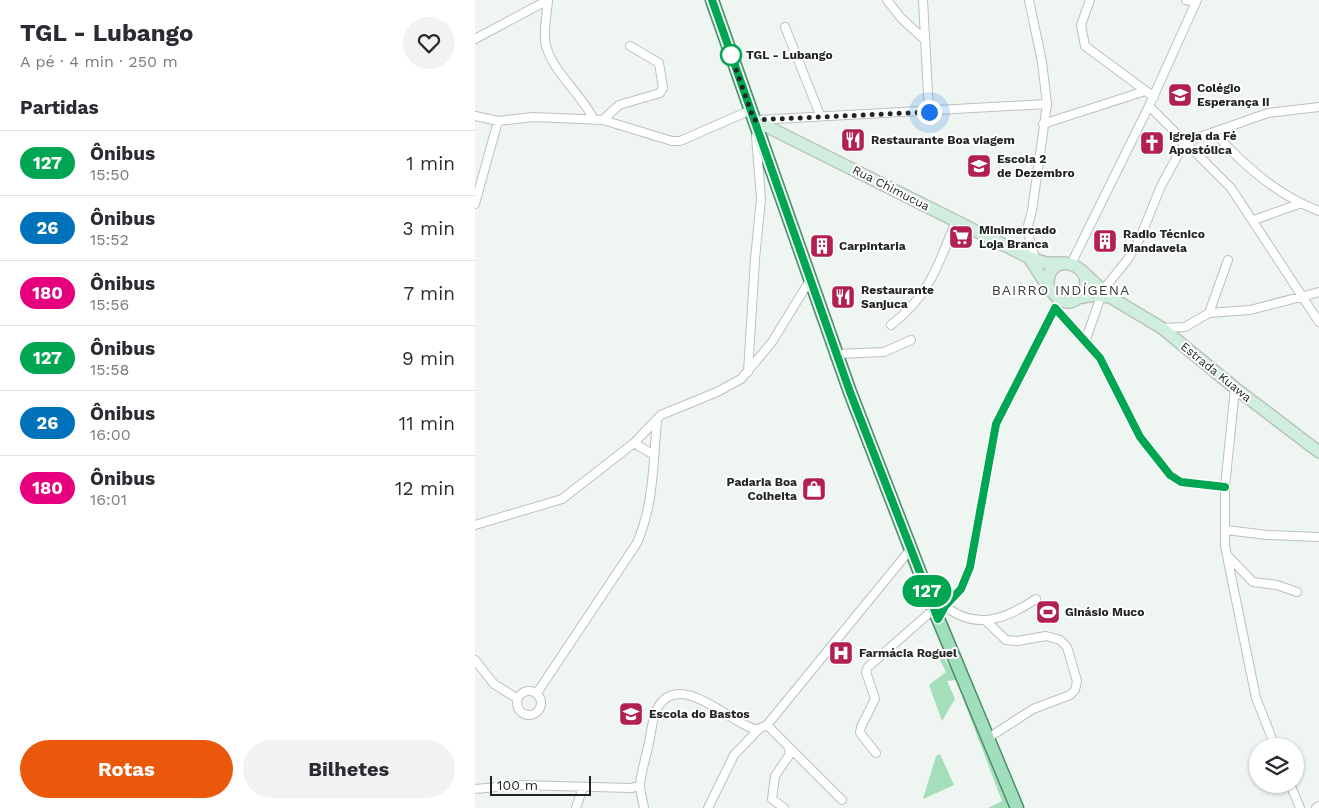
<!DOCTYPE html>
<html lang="pt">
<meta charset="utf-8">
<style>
:root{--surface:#fff;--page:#f2f2f3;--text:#2b2b33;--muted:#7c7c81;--line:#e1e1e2;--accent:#ea580c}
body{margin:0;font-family:"Work Sans",sans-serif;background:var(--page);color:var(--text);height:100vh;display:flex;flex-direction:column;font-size:19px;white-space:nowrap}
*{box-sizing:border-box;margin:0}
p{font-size:16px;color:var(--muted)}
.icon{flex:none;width:28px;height:28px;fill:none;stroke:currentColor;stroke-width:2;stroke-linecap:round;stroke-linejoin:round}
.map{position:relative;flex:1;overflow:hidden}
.panel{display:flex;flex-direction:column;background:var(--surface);width:475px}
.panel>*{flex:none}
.badge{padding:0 10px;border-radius:16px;font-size:18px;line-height:32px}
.tools{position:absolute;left:774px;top:738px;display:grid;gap:10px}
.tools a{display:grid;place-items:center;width:55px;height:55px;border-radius:50%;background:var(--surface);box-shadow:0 1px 4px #0004;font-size:25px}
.scale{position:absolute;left:15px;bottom:12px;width:101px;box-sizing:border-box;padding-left:5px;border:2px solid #232524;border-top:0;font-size:14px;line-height:18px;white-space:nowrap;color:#232524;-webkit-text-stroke:4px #fff;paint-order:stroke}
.you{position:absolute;width:25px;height:25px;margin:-12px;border:4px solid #fff;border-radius:50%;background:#1a73e8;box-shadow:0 0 0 8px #1a73e833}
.map>.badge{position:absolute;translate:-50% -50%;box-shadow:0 0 0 2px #fff}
h2{padding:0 20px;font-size:19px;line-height:45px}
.round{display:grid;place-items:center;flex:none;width:52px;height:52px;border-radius:26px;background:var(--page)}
.headline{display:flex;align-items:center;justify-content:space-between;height:85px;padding:0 20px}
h1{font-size:24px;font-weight:700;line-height:38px}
.action{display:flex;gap:10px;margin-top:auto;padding:10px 20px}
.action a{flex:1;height:58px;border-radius:30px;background:var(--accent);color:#fff;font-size:20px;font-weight:700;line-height:58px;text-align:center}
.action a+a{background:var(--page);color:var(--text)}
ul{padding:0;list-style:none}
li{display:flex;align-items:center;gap:15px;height:65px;padding:0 20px;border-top:1px solid var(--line)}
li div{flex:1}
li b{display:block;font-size:19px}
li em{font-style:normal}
li .badge{min-width:55px;font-weight:700;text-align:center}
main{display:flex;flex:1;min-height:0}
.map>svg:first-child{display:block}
.green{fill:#a4debb}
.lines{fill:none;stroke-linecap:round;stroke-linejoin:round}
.street-casing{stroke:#bcc2be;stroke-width:10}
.secondary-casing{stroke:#bcc2be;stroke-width:14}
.primary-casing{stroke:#4d8f6c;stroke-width:15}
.street{stroke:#fff;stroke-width:8}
.secondary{stroke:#d0eede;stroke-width:11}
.primary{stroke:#a1debe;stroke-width:12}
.line-casing{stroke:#fff;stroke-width:11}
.line{stroke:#00a651;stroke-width:8}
.walk{stroke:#232524;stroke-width:5;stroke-dasharray:0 9}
.stop-dot{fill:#fff;stroke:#00a651;stroke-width:2.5}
.labels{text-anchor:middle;stroke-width:4;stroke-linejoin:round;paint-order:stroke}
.stop-label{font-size:12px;font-weight:bold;fill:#232524;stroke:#fff;text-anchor:start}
.poi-label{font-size:12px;font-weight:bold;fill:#232524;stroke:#fff;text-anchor:start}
.street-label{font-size:12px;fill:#232524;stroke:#fff}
.neighbourhood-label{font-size:14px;letter-spacing:1px;fill:#383d3a;stroke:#fff}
</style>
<main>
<section class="panel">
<div class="headline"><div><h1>TGL - Lubango</h1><p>A pé · 4 min · 250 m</p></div><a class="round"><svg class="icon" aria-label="heart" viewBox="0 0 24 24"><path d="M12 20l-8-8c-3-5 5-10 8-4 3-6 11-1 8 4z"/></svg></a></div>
<h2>Partidas</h2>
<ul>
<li><span class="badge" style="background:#00a651;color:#fff">127</span><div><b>Ônibus</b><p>15:50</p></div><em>1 min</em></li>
<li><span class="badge" style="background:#0072bc;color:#fff">26</span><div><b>Ônibus</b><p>15:52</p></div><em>3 min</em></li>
<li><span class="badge" style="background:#e6007e;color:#fff">180</span><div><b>Ônibus</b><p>15:56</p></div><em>7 min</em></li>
<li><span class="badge" style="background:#00a651;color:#fff">127</span><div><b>Ônibus</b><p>15:58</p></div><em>9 min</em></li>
<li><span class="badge" style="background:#0072bc;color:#fff">26</span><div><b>Ônibus</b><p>16:00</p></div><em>11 min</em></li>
<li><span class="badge" style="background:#e6007e;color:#fff">180</span><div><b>Ônibus</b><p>16:01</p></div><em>12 min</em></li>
</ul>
<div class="action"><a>Rotas</a><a>Bilhetes</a></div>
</section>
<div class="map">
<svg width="844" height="808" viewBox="0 0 844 808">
<rect width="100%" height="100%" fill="#eff5f1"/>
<!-- green -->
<path class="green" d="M469,658L483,679L537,808H513L527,801L481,680L472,681L480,699L467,721L454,685L471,672L465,660Z
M465,754L479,785L448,799L461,756Z"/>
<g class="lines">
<defs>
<path id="street" d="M412,0L426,18L450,40
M448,0L454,112
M554,0L567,62L572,104L557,211L552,229L560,259
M615,0L606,25L610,46L679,97
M711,0L721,2
M73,1C72,13 69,27 70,40C73,68 107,94 119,120
M310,27L345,115
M0,39L73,0
M674,106L756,188L844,322
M0,116L23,121L58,117L128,120L197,141H205L276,110
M128,120L144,105L185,93L188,88L184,63L155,46
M282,120L572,104
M568,124L670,91
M740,133C768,165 804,196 844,211
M0,204L23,121
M779,220L824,204
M596,264L674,106L722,0
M628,290L653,259L665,238L686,186L710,142L793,113L844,107
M580,308L610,342L626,296
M734,313L753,260
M416,325C455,295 463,265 481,221
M687,328L710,327L734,313L775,310L844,292
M610,342L625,359L665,437L695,475L706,482L750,487
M361,354L409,352L436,340
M273,372L280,259L286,199L281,136
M760,388L750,487V546L781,698L800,746
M159,443L179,455
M0,525L87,499L159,443L186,415L242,392L266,379L297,342L335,280
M751,530L792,535L844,537
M752,555L778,582L802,585L822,592
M470,606C501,631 531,619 561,599
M463,619L470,606L486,589L495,567L521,424L584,300
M512,622L531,640L542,641L571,636L585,640L592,647L602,681L600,690L595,695L558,709L513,738
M0,660L19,684L43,699
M42 703a12 12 0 1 1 24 0a12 12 0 1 1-24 0Z
M62,693L162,543C179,504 178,463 182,421
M292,725L367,800
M401,753L385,733L386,727L400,699L391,672L393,667L459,609
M815,784L825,808
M0,789L42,785L157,788L165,785
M101,808L108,787
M169,808C168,801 165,792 165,785C166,771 173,751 175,737C177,727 178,715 183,707C206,669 258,726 281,729C285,729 288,727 292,725L435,550
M233,808L259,755L284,729
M309,808L297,799L300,776L315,754L314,748
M841,808L844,806"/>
<path id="secondary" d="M279,120L553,257L571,263H590
M554,258C565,271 586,323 607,293C625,266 572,247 573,285
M606,270L635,297L687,328L760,388L844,452
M602,298L620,295L635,297"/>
<path id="primary" d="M237,0L375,392L459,609L542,808"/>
</defs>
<!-- street casing -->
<use href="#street" class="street-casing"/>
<!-- secondary casing -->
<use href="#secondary" class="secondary-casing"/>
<!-- primary casing -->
<use href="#primary" class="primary-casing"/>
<!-- street -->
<use href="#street" class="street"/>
<!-- secondary -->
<use href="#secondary" class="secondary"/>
<!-- primary -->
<use href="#primary" class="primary"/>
</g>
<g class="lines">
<defs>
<path id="line" d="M237,0L375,392L463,619L470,606L486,589L495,567L521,424L580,308L625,358L665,437L695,475L706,482L750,487"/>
</defs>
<!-- line casing -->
<use href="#line" class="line-casing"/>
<!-- line -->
<use href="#line" class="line"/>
<!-- walk -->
<path class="walk" d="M256,55L254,50L279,120L454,112"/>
</g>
<!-- icons -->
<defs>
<symbol id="university-square" viewBox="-11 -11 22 22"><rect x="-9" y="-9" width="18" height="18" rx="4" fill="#b12050" stroke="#fff"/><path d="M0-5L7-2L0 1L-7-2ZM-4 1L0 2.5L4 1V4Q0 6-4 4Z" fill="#fff"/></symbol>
<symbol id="restaurant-square" viewBox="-11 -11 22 22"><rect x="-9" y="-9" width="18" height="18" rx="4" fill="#b12050" stroke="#fff"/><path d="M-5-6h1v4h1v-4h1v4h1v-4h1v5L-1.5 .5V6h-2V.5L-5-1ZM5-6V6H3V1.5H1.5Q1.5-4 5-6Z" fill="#fff"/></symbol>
<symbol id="church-square" viewBox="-11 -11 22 22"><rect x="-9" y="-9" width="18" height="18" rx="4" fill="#b12050" stroke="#fff"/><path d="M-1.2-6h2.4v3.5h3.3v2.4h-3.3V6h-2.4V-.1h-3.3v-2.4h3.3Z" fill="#fff"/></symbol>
<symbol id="school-square" viewBox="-11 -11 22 22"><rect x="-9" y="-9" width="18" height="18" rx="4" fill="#b12050" stroke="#fff"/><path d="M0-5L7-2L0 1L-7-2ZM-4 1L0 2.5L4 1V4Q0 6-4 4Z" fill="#fff"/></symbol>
<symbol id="supermarket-square" viewBox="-11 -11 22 22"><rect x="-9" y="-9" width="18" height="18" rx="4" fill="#b12050" stroke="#fff"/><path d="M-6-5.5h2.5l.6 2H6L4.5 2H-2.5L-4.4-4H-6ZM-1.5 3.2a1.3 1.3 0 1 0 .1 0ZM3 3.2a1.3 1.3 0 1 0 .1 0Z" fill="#fff"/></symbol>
<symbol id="building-square" viewBox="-11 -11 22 22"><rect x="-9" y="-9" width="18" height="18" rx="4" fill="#b12050" stroke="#fff"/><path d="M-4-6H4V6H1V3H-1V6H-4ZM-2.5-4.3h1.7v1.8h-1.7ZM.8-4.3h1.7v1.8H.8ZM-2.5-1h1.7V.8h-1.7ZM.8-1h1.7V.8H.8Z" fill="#fff"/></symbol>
<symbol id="shop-square" viewBox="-11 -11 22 22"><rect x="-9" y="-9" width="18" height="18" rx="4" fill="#b12050" stroke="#fff"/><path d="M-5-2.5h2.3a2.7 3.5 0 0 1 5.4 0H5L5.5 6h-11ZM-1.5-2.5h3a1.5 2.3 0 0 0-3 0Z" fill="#fff"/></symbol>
<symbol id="stadium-square" viewBox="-11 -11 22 22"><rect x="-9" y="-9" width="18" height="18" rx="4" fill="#b12050" stroke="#fff"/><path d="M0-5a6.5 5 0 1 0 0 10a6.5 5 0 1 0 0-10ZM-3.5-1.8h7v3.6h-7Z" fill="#fff"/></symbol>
<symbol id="hospital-square" viewBox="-11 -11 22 22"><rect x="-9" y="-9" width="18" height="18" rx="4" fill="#b12050" stroke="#fff"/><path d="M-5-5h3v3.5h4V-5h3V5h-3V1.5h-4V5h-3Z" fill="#fff"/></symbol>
</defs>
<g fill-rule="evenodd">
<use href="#university-square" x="691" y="81" width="28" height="28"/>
<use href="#restaurant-square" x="364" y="126" width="28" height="28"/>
<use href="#church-square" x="663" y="129" width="28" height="28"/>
<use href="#school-square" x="490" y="152" width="28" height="28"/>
<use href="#supermarket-square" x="472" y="223" width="28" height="28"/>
<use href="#building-square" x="616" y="227" width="28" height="28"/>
<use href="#building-square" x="333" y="232" width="28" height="28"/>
<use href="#restaurant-square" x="354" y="283" width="28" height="28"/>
<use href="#shop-square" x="325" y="475" width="28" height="28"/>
<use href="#stadium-square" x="559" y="598" width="28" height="28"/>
<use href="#hospital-square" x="352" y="639" width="28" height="28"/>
<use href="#school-square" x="142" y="700" width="28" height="28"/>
</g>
<!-- markers -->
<circle class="stop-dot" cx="256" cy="55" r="10"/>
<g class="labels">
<!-- stop labels -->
<g class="stop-label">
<text x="271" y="59">TGL - Lubango</text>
</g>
<!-- poi labels -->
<g class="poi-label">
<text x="722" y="92">Colégio<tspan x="722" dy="14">Esperança II</tspan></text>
<text x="694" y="140">Igreja da Fé<tspan x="694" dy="14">Apostólica</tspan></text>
<text x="396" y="144">Restaurante Boa viagem</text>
<text x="522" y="163">Escola 2<tspan x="522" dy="14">de Dezembro</tspan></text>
<text x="504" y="234">Minimercado<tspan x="504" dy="14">Loja Branca</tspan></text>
<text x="648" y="238">Radio Técnico<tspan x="648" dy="14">Mandavela</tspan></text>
<text x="364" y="250">Carpintaria</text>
<text x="386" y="294">Restaurante<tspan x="386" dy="14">Sanjuca</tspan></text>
<text x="322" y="486" text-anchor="end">Padaria Boa<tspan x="322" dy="14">Colheita</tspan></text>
<text x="590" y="616">Ginásio Muco</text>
<text x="384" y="657">Farmácia Roguel</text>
<text x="174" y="718">Escola do Bastos</text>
</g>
<!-- street labels -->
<g class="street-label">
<text transform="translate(416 188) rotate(27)" y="4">Rua Chimucua</text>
<text transform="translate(741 372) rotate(39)" y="4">Estrada Kuawa</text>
</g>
<!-- neighbourhood labels -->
<g class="neighbourhood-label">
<text x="586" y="295">BAIRRO INDÍGENA</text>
</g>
</g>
</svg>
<div class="tools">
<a><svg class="icon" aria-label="layers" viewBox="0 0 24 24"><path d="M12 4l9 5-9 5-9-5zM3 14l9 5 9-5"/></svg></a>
</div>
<div class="scale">100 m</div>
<div class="you" style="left:454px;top:112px"></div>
<b class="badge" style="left:452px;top:591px;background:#00a651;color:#fff">127</b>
</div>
</main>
